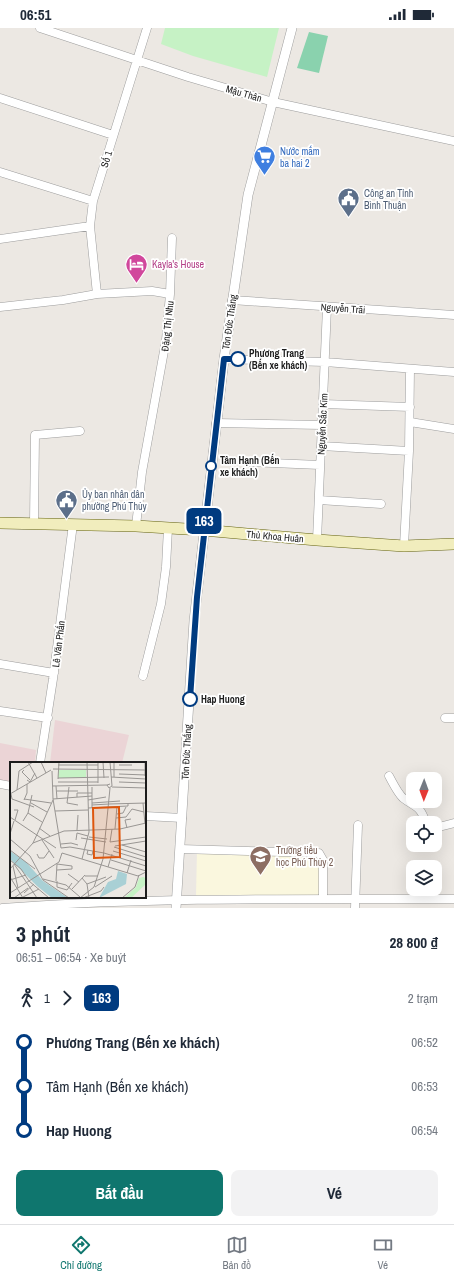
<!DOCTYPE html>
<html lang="vi">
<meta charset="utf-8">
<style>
:root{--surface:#fff;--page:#f2f2f3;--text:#1f2937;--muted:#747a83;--line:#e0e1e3;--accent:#0f766e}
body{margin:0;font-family:"Archivo Narrow",sans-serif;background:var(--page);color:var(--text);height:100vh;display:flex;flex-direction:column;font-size:15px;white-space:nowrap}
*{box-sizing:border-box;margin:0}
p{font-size:13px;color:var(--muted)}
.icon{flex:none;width:22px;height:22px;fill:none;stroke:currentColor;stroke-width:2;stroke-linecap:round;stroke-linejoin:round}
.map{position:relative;height:880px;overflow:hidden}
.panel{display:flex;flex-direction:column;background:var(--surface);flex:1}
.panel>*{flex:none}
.badge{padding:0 8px;border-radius:6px;font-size:14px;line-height:26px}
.needle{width:26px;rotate:181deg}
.tools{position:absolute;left:406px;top:744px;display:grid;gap:8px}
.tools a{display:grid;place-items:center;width:36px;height:36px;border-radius:8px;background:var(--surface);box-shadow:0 4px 16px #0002;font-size:20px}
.map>.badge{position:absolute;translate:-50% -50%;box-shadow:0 0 0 2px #fff}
.legs{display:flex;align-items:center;gap:6px;height:44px;padding:0 16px;font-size:13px}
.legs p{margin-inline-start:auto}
.head{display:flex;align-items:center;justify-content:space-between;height:68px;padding:0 16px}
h1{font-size:22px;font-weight:800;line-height:30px}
.button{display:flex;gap:8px;margin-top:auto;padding:8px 16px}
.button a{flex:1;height:46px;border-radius:8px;background:var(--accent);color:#fff;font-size:16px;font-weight:800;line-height:46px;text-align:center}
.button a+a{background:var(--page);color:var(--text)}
ul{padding:0 16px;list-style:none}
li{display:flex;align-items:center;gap:14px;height:44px;font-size:15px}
li i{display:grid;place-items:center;width:6px;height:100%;margin:0 5px;background:currentColor}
li i::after{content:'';width:10px;height:10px;margin:-5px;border:3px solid;border-radius:50%;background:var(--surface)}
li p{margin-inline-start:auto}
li:first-child i{background:linear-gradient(#0000 50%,currentColor 0)}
li:last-child i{background:linear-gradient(currentColor 50%,#0000 0)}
.status{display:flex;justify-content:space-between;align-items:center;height:28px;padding:0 20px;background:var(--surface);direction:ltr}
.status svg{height:11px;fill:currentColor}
.dock{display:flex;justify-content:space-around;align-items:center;height:56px;border-top:1px solid var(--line);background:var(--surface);font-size:11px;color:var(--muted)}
.dock a{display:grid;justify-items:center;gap:2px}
.dock .selected{color:var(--accent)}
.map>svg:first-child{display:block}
.commercial{fill:#ebd4d6}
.education{fill:#faf7de}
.park{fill:#c6f2c5}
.pitch{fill:#8ad2ae}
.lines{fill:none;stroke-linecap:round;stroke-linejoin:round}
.minor-casing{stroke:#9d9d9d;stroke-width:9}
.tertiary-casing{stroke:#9d9d9d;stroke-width:10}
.secondary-casing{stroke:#646312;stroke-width:12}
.minor{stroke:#fff;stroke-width:8}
.tertiary{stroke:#fff;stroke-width:9}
.secondary{stroke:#f1edbd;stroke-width:11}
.line-1-casing{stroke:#fff;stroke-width:9}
.line-1{stroke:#003b80;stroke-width:6}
.stop-1-dot{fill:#fff;stroke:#003b80;stroke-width:2}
.labels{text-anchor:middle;stroke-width:3.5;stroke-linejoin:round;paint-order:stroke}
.street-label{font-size:10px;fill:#1c1c1c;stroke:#fff}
.shop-label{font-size:10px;fill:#366cbe;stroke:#fff;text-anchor:start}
.service-label{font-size:10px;fill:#4e5e75;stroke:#fff;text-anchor:start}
.hotel-label{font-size:10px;fill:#b23c85;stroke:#fff;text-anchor:start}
.stop-label{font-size:10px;font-weight:bold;fill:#1c1c1c;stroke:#fff;text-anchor:start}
.education-label{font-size:10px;fill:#785e54;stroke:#fff;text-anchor:start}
.inset-road{fill:none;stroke:#999693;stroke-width:1}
.view{fill:#de560d;fill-opacity:0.15;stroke:#de560d;stroke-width:2}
.inset-edge{fill:none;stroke:#1c1c1c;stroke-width:2}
</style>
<div class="status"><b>06:51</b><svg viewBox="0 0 49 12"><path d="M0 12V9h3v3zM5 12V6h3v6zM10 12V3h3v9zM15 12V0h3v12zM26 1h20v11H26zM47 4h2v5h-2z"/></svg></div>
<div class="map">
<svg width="454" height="880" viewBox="0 0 454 880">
<rect width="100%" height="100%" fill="#ece8e3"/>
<!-- commercial -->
<path class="commercial" d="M55,692L129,707L122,735H50Z
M0,715L36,722L35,735H11V758L0,756Z"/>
<!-- education -->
<path class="education" d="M197,823L324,828V867L196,868Z"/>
<!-- park -->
<path class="park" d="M165,0H279L267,49L193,28L161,16Z"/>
<!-- pitch -->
<path class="pitch" d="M309,4L328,8L319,45L297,40Z"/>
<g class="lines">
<defs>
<path id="minor" d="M40,0L188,49L273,74L454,113
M0,70L113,107
M0,144L93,173
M0,211L90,198
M97,266L90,198L93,173L147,0
M170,266L172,210
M232,272L454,287
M0,279L63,272L97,266L152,263L170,266L166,312L142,444L136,498
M224,331L325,334L454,344
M323,376L410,379
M410,394L454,401
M216,395L322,397
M321,418L409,423
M250,434L320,437
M319,472L381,476
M34,495L35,407L80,403
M317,512L327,279
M404,518L409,423L410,341
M0,636L54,645
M143,648L161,576L166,539L168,500
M0,683L48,690
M445,690H454
M40,735L53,651L73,496
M389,748C393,755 397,764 403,770C416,780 420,777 426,795
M0,756L11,758
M145,788L182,790
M435,800L454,795
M180,821L319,825L323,832V870
M2,880C152,869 303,871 454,871
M355,880L358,797"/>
<path id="tertiary" d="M176,880L194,593L224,331L248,167L292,0"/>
<path id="secondary" d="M0,495L136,498L203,502L317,512L404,518L454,516"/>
</defs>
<!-- minor casing -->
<use href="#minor" class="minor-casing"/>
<!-- tertiary casing -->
<use href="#tertiary" class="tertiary-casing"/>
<!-- secondary casing -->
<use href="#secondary" class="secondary-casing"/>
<!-- minor -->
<use href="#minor" class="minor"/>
<!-- tertiary -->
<use href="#tertiary" class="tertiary"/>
<!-- secondary -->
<use href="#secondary" class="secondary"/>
</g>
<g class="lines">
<defs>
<path id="line-1" d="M190,671L197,569L224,331H238"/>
</defs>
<!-- line-1 casing -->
<use href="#line-1" class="line-1-casing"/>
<!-- line-1 -->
<use href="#line-1" class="line-1"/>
</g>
<!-- icons -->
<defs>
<symbol id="supermarket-pin" viewBox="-11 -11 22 30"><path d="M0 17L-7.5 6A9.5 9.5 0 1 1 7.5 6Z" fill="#3f7fe0" stroke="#fff"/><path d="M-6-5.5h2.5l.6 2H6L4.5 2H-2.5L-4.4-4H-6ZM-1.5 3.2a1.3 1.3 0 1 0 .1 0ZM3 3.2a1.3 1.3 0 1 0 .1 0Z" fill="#fff"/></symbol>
<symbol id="civic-pin" viewBox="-11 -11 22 30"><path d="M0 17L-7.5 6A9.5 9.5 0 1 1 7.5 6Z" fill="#5c6f8a" stroke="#fff"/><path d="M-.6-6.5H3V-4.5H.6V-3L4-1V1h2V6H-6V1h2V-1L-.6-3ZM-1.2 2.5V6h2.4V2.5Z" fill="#fff"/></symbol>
<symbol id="hotel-pin" viewBox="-11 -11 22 30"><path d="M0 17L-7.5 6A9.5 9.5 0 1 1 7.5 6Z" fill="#d1479c" stroke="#fff"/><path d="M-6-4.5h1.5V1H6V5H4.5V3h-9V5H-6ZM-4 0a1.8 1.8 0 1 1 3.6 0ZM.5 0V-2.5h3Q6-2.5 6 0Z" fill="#fff"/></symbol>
<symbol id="school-pin" viewBox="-11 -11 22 30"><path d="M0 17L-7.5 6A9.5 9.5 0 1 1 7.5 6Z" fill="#8d6e63" stroke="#fff"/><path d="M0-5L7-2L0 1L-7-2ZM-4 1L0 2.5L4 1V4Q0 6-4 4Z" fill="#fff"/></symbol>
</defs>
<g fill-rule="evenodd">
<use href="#supermarket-pin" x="252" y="116" width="25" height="34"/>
<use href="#civic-pin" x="336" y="158" width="25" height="34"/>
<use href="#hotel-pin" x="124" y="224" width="25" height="34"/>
<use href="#civic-pin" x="54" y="460" width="25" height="34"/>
<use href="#school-pin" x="248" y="816" width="25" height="34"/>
</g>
<!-- markers -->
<g class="stop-1-dot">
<circle cx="238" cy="331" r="7"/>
<circle cx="211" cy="438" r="5"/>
<circle cx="190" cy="671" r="7"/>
</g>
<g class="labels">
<!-- street labels -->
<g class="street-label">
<text transform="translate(244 65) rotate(16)" y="4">Mậu Thân</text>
<text transform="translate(106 131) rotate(-73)" y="4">Số 1</text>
<text transform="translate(343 280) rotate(4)" y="4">Nguyễn Trãi</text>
<text transform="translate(229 294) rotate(-82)" y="4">Tôn Đức Thắng</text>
<text transform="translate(167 298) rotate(-84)" y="4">Đặng Thị Nhu</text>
<text transform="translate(322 396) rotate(-87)" y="4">Nguyễn Sắc Kim</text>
<text transform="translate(275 508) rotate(5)" y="4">Thủ Khoa Huân</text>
<text transform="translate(58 616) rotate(-83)" y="4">Lê Văn Phấn</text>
<text transform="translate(186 724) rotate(-87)" y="4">Tôn Đức Thắng</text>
</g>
<!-- shop labels -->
<g class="shop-label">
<text x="280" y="127">Nước mắm<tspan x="280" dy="12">ba hai 2</tspan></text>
</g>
<!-- service labels -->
<g class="service-label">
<text x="364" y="169">Công an Tỉnh<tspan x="364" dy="12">Bình Thuận</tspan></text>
<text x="82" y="470">Ủy ban nhân dân<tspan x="82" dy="12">phường Phú Thủy</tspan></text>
</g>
<!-- hotel labels -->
<g class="hotel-label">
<text x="152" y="240">Kayla's House</text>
</g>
<!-- stop labels -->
<g class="stop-label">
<text x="249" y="329">Phương Trang<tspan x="249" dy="12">(Bến xe khách)</tspan></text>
<text x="220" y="436">Tâm Hạnh (Bến<tspan x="220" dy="12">xe khách)</tspan></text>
<text x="201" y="675">Hap Huong</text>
</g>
<!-- education labels -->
<g class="education-label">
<text x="276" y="826">Trường tiểu<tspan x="276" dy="12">học Phú Thủy 2</tspan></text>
</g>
</g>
<!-- overview -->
<g transform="translate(10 734)">
<rect width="136" height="136" fill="#ece8e3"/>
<path d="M48,8H76V16H48ZM133,115L136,116V122L121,136H114L126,125L129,116Z" fill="#c6f2c5"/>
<path d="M0,89L16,100L33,119L58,136H42L27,124L0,97ZM108,109L117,112L116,122L89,136L98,120L106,117Z" fill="#a9d0d5"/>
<path class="inset-road" d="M18,0L27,16M31,0L36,11M88,0V21M93,0L94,16M100,0L102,24L99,26L97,23L100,22M104,0V15M48,3H88M109,3H122M43,7L136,8M14,8L12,10L20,18M42,9L43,37L51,86M109,12L136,13M135,14V0M101,15L136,17M48,16L99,15M48,17L49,0M17,18L20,20L25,11M48,20H88M109,20L136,21M42,24L97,23M46,24L47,37M59,25L57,41L68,43M82,25V46M102,25L136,26M7,28L9,9L23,0M47,29H68M0,32L41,8M1,32L2,37L24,45M67,35V31H82M14,37L41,41M43,37L82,34M14,38L17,31V22M78,38L96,35M21,41L37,50M82,41L110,39M133,41L135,62M99,42L136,41M82,43L99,42M78,46L118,44V41M4,48H8L5,58M45,49L78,48M18,51L32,60M107,52L113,51L116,45M0,55L46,86M106,56L116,55L122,47L134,50M13,59L18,51L22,33M29,66L40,74M117,66L115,58L121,57M102,67L100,80L136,75M105,67L107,44M67,68L68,53M0,72L4,59M79,75L97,77M71,76L96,80M0,77L20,94L33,118L59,136M32,78L44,96M66,78L67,71L78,74M23,81L54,69L110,67L136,61M23,81L43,38M51,82L61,81L68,83M112,83L136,90M105,84L136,79M104,85L136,95M51,86L60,85L94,91L136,104M0,88L25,107M78,88L77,92L82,93L83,89M103,89L136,99M52,91L128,114L136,110M27,92L29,96H34L39,89M72,97L79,70L77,0M0,98L11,107L19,119L39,136M101,98L136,109M4,102L27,136M3,104L8,126M98,105L102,92M0,107L23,81M47,108L62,107M117,111L121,98M58,112L69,120M75,114H88M0,115L13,136M72,116L77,122L79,136M33,117L56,123L70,135M0,118L16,113M46,119L47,102L62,104V107M47,119V125L57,128L62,121M77,122L96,115M85,125L102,114M62,127L75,113M0,131L49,100L52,91M14,131L24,122M13,135L29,127M4,136L18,126M70,136L84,125L93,97L100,26M73,136L91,129L94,125M112,136L125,125L129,113"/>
<path class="view" d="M109,45L110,95L84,96L83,46Z"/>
<rect width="136" height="136" class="inset-edge"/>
</g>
</svg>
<div class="tools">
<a><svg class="needle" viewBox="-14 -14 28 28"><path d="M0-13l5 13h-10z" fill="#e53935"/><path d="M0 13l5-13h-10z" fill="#747a83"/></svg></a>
<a><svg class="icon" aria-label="locate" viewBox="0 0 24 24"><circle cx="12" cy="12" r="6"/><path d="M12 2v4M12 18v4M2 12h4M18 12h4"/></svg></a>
<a><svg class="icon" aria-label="layers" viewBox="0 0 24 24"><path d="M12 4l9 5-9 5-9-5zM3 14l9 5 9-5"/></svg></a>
</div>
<b class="badge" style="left:204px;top:493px;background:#003b80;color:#fff">163</b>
</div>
<section class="panel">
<div class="head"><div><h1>3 phút</h1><p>06:51 – 06:54 · Xe buýt</p></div><b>28 800 ₫</b></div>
<div class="legs"><svg class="icon" aria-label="walk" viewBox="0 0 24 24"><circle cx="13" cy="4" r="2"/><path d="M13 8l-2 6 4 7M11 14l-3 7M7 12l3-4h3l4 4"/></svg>1<svg class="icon" aria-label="forward" viewBox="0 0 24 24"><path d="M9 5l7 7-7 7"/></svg><b class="badge" style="background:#003b80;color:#fff">163</b><p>2 trạm</p></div>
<ul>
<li><i style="color:#003b80"></i><b>Phương Trang (Bến xe khách)</b><p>06:52</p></li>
<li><i style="color:#003b80"></i><span>Tâm Hạnh (Bến xe khách)</span><p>06:53</p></li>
<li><i style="color:#003b80"></i><b>Hap Huong</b><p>06:54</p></li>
</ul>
<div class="button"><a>Bắt đầu</a><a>Vé</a></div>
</section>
<nav class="dock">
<a class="selected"><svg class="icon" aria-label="directions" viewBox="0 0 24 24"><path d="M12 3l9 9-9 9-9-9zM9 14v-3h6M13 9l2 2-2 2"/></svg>Chỉ đường</a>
<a><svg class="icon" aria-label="map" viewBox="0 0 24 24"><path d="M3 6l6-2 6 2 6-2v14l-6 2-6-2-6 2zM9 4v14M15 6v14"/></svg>Bản đồ</a>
<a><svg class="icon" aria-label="tickets" viewBox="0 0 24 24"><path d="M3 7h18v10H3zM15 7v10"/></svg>Vé</a>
</nav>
